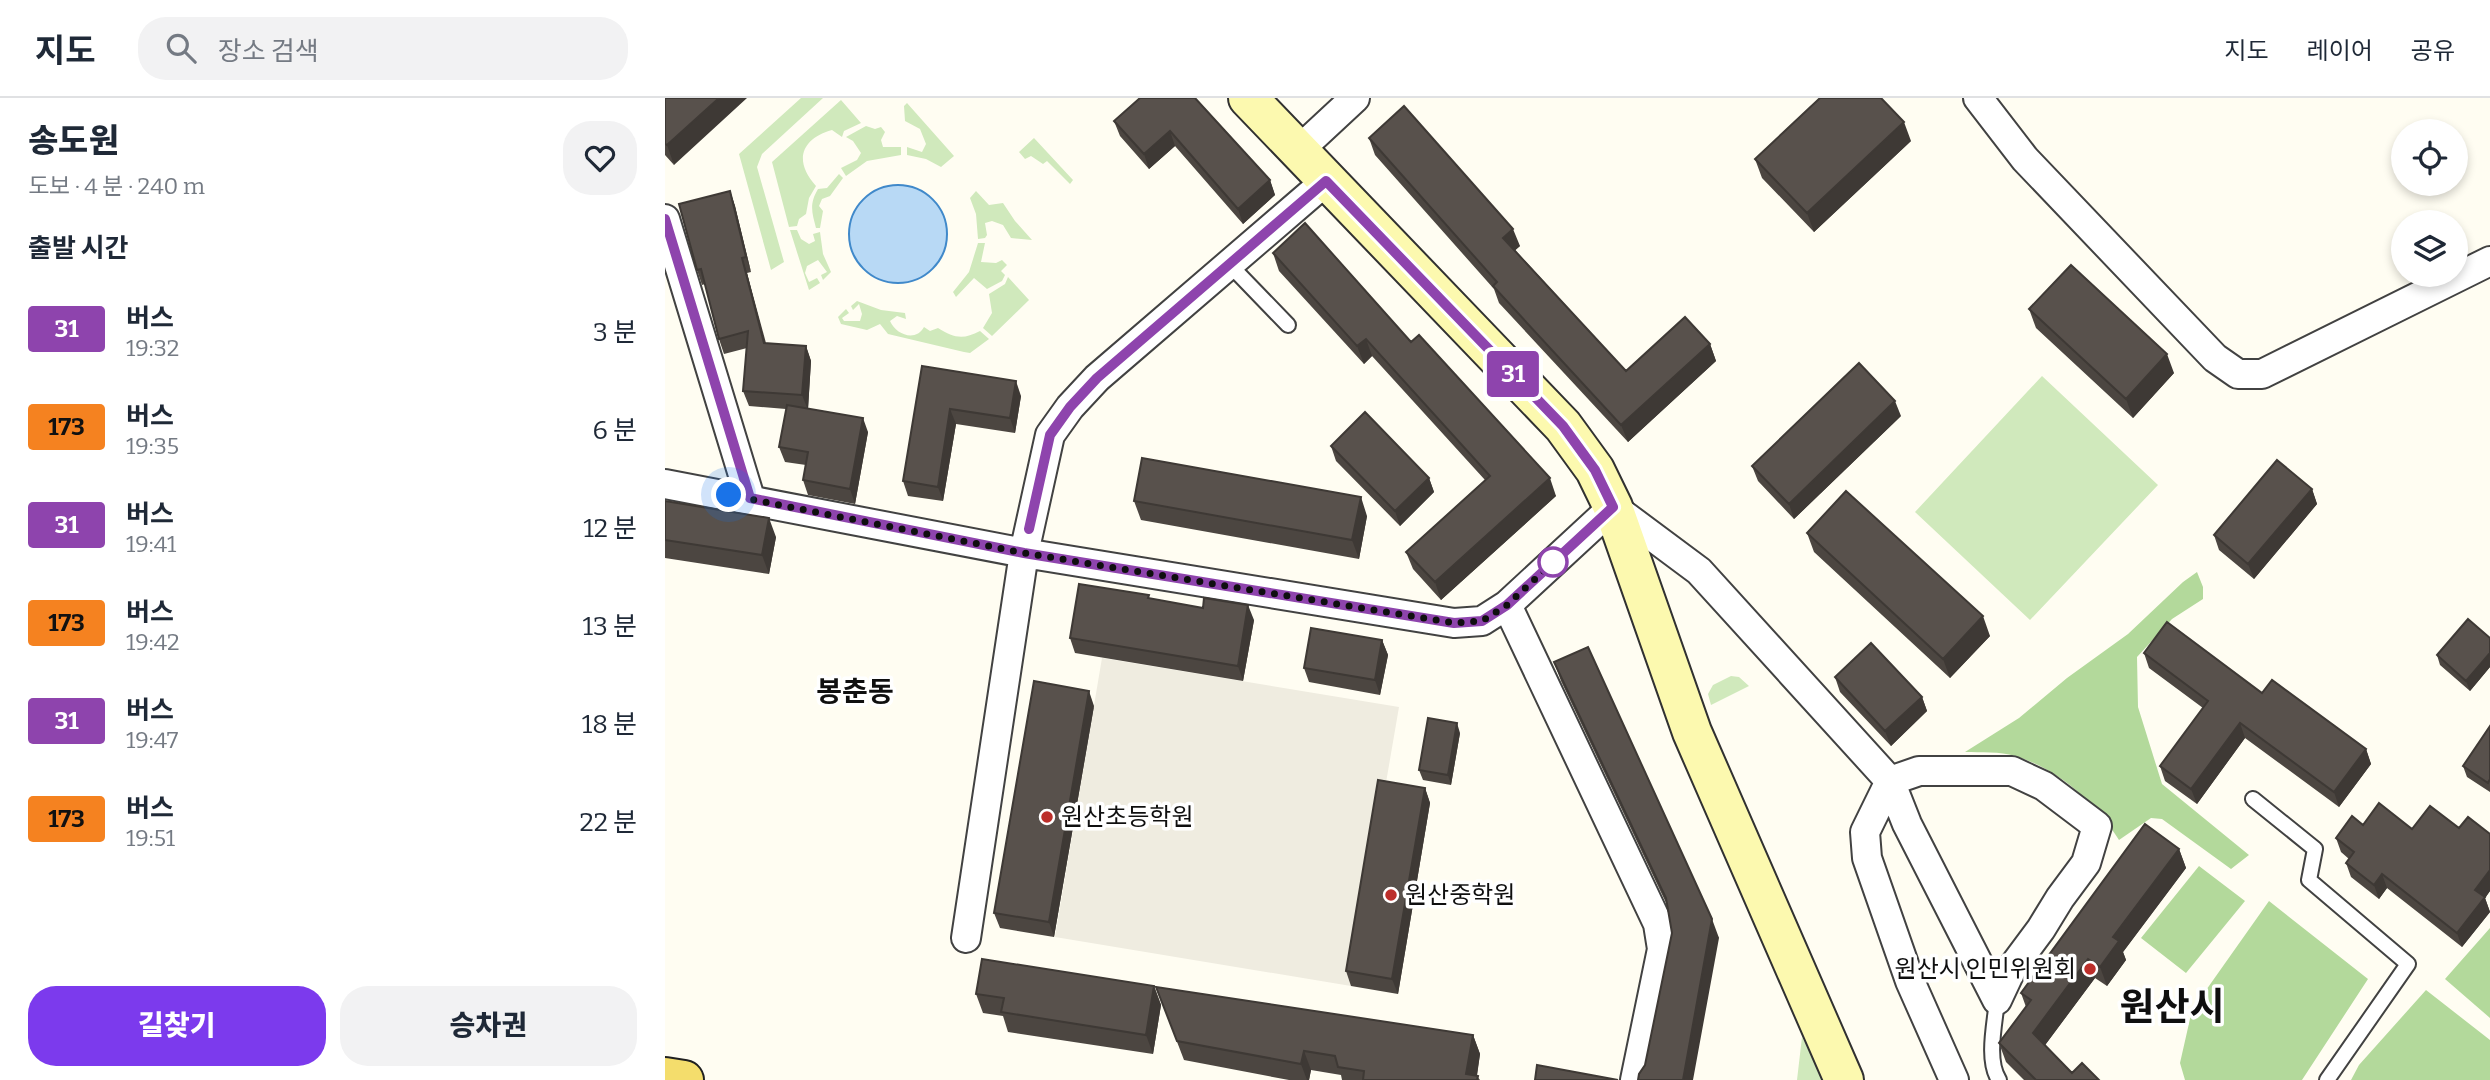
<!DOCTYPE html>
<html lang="ko">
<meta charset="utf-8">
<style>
:root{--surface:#fff;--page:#f2f2f3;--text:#1f2937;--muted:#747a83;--line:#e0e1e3;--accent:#7c3aed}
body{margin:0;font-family:Bitter,"Noto Sans KR",serif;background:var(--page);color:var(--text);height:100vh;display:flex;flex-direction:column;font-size:26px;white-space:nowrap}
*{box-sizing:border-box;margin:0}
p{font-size:23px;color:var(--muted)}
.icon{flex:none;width:38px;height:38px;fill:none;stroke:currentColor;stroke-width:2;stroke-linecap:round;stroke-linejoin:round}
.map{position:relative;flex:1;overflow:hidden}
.sheet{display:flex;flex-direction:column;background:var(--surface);width:665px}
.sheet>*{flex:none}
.badge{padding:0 14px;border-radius:5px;font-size:24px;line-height:46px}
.controls{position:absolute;left:1726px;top:21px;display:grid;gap:14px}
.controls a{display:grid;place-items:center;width:77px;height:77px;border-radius:50%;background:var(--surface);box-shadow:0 4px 10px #0003;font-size:35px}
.you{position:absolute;width:35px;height:35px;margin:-18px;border:5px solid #fff;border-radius:50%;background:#1a73e8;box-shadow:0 0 0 10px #1a73e833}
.map>.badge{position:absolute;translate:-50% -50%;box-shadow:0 0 0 4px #fff}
h2{padding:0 28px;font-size:26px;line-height:63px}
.round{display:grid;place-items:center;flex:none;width:74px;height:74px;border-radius:28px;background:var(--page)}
.head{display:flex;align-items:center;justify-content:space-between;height:119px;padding:0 28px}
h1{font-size:33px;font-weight:800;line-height:52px}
.button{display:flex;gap:14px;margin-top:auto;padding:14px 28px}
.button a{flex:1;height:80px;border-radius:28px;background:var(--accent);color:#fff;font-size:28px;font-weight:800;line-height:80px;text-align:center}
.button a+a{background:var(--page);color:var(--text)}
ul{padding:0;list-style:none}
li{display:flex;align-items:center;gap:21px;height:98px;padding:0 28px}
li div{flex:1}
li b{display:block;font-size:26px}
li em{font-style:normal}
li .badge{min-width:77px;font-weight:700;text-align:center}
header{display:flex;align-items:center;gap:42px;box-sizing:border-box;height:98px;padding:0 35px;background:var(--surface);border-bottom:2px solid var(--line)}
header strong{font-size:33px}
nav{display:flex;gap:38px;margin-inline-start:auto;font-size:24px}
.search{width:490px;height:63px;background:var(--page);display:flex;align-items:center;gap:18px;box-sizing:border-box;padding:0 24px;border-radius:28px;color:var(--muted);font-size:26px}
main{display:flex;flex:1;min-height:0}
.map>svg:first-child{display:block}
.green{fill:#d0e9bc}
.forest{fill:#b3d99b}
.plaza{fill:#efece0}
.water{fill:#b8d9f5;stroke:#4089ca;stroke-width:2}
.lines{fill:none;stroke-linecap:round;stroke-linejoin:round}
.lane-casing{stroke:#424242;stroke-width:18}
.street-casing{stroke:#424242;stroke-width:32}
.secondary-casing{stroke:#313131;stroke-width:42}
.primary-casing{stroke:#202020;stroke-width:42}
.lane{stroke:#fff;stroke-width:14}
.street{stroke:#fff;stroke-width:28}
.secondary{stroke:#fcf9af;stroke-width:38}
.primary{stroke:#f4dd6c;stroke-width:38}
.wall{fill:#4c4641}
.shaded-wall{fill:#3e3935}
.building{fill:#58514c;stroke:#3e3935;stroke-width:2}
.line-casing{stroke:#fff;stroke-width:16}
.line{stroke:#8e44ad;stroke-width:10}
.walk{stroke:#0f0f0f;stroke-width:7;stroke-dasharray:0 12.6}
.stop-dot{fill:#fff;stroke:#8e44ad;stroke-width:3.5}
.poi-dot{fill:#bc2e2a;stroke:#fff;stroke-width:2.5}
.labels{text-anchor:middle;stroke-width:7;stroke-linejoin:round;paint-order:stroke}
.poi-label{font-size:24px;fill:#0f0f0f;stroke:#fff;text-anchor:start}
.quarter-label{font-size:28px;font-weight:bold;fill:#0f0f0f;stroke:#fff}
.town-label{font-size:38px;font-weight:bold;fill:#0f0f0f;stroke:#fff}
</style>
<header>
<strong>지도</strong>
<div class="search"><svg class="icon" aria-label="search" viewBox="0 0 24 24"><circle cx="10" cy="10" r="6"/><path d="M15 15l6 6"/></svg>장소 검색</div>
<nav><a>지도</a><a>레이어</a><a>공유</a></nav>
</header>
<main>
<section class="sheet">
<div class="head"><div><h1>송도원</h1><p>도보 · 4 분 · 240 m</p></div><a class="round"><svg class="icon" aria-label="heart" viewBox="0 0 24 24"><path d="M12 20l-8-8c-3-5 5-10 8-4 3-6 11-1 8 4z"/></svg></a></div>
<h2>출발 시간</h2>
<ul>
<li><span class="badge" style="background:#8e44ad;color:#fff">31</span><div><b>버스</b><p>19:32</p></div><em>3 분</em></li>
<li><span class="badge" style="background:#f58220;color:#111">173</span><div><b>버스</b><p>19:35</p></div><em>6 분</em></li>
<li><span class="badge" style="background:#8e44ad;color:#fff">31</span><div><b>버스</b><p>19:41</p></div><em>12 분</em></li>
<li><span class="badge" style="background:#f58220;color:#111">173</span><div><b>버스</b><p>19:42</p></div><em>13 분</em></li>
<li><span class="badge" style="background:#8e44ad;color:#fff">31</span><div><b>버스</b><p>19:47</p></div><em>18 분</em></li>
<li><span class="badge" style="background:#f58220;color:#111">173</span><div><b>버스</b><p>19:51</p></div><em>22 분</em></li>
</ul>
<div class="button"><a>길찾기</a><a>승차권</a></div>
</section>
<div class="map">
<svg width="1825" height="982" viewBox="0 0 1825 982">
<rect width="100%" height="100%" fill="#fffdf2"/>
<!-- green -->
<path class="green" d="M136,0H158L97,56L92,69L119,164L106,172L74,56Z
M176,2L196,25L179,33L177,39L167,32C135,41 129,64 151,88L144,100L141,116L134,121L132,128L124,129L107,64Z
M242,5L289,58L276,69L261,61L242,57V49L257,54L261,46L255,31L240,23L239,8Z
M201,28L210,31L216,29L220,34L216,42L218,49H236V57L202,63L181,78L176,70L192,62L196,55L188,43L181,39Z
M369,40L408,82L405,86L382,63L378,66L366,58L360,61L354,54Z
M174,76L178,80L165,98L157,101L154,108L158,113L155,130H151C147,115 144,106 153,91L162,90Z
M311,93L324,107L338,105L350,123L367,142L346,140L338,127L327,123L320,125L322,137L320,140L313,141L311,116L305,100Z
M125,132H132L136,141L144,146L150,143L148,136L155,134L158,156L166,174L158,182L156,177L162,174L153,162L142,168L140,175L144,184L152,180L155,185L144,192Z
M313,145H320L316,164L331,165L337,162L342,167L336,173L340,177L337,183L322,191L309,180L291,199L288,194L304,174Z
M343,179L364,202L327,238L318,230L327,215L324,196L340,186Z
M192,203L216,212L240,215L241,221L232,218L225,223C231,237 251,244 259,229L265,233L273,230C289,240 298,242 315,233L324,241L305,255L299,254L223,236L215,226L202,232L176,226L173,219L181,211L184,215L177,220L179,223H195L197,216L194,206L188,212L186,208Z
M1377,278L1493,387L1365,522L1250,414Z
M1066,578L1074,579L1084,588L1046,607L1043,596L1048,587Z
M1137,939L1159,982H1132Z"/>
<!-- forest -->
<path class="forest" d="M1532,474L1538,489V501L1507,521L1472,559L1473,609L1497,686L1584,757L1566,771L1497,721L1486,720L1454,742C1430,704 1393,671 1350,658C1335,653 1316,655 1300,654L1354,620L1402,580L1463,536L1518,484Z
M1534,768L1580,803L1521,875L1476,840Z
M1604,803L1703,881L1637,982H1520L1515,965L1527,912Z
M1825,830V920L1780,881Z
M1761,892L1825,942V982H1686L1694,967Z"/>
<!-- plaza -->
<path class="plaza" d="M437,560L734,609L686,888L390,839Z"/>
<!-- water -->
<path class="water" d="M184 136a49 49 0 1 1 98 0a49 49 0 1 1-98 0Z"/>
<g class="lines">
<defs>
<path id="lane" d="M565,167L623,227
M1588,701L1650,751L1644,782L1743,866L1662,982
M1332,902C1330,925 1321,962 1334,982"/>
<path id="street" d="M1313,0L1360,61L1550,260L1573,276H1597L1825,163
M633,53L690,0
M0,121L85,400
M0,386L359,455L789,525L817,523L842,507L948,409L1034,473L1225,683L1242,726L1332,902L1347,870L1376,831L1395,800L1421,765L1432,728L1379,688L1347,673H1254L1225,683L1200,734L1202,760L1245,883L1289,982
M842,507L993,826L997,851L970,982
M301,840L359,455L385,337L405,309L432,280L661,83"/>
<path id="secondary" d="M583,0L898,328L930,372L948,409L1027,634L1179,982"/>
<path id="primary" d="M0,979L19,982"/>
</defs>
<!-- lane casing -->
<use href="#lane" class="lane-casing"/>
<!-- street casing -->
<use href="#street" class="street-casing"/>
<!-- secondary casing -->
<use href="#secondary" class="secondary-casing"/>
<!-- primary casing -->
<use href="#primary" class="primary-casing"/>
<!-- lane -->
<use href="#lane" class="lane"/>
<!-- street -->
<use href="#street" class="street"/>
<!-- secondary -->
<use href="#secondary" class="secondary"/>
<!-- primary -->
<use href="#primary" class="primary"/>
</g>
<!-- wall -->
<path class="wall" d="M0,0L9,67L0,57Z
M475,0L605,82L610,97L578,126L510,48L484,71L455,38L449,23Z
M704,40L855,148L850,152L961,273L1045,246L1051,263L963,344L834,205L829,191L710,57Z
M1246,43L1149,134L1097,80L1090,61Z
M65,93L70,108L86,174L82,175L101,245L141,248L146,263L143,310L203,334L190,406L143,397L138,382L141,367L120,364L114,349L121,311L84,308L78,293L82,250L59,256L54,241L40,186L37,187L32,172Z
M608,155L746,244L891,398L776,502L748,471L741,454L820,382L707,258L699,266L614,173Z
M1364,211L1509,275L1468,320L1371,230Z
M257,268L356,298L350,335L291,326L278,403L243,398L238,383Z
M1236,318L1129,421L1093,383L1087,368Z
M666,348L764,380L769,394L735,428L671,363Z
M1647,391L1652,406L1589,481L1554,452L1549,437Z
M0,403L111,439L104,476L0,460Z
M469,403L702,418L694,461L476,422Z
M1142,435L1325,538L1285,580L1149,454Z
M485,501L589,522L578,583L410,555L405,540Z
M1825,540V569L1805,593L1775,567L1772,557Z
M717,542L723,557L715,597L644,584L639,570Z
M1479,555L1597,595L1701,651L1706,666L1674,709L1580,640L1532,706L1500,683L1495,668L1538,610L1484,570Z
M889,564L1054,840L1007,835L1002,807L896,583Z
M1170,579L1257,599L1262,613L1226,648L1175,594Z
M429,608L389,839L335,830L329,815Z
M1825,628V694L1802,679L1798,668Z
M795,635L786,687L758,682L754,672Z
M760,690L765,705L733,896L686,888L681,873Z
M1698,727L1747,731L1794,730L1825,736V793L1820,800L1825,814L1797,849L1722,790L1714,801L1686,779L1681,765L1684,761L1676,754L1671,740Z
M1514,751L1521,770L1458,854L1461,862L1442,888L1430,880L1380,947L1407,975L1434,982H1359L1341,964L1334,945L1361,909L1356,895Z
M489,888L496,907L488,956L343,934L338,918L318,915L311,896Z
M491,889L808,937L815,956L812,978L815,982H677L676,977L646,972L644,982H624L519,962Z"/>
<!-- shaded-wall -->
<path class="shaded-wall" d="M54,0H82L9,67L2,47Z
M1239,24L1246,43L1149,134L1142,115Z
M505,33L510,48L484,71L479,56Z
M605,82L610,97L578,126L573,111Z
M65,93L70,108L86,174L81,159Z
M848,131L855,148L845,157L838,140Z
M77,160L82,175L104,260L99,245Z
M701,241L707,258L699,266L692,248Z
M1045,246L1051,263L963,344L956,327Z
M141,248L146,263L143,312L137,297Z
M1502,256L1509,275L1468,320L1461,301Z
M351,283L356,298L350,335L345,320Z
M1230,303L1236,318L1129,421L1124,406Z
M285,311L291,326L278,403L273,389Z
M198,320L203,334L190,406L185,391Z
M764,380L769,394L735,428L730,413Z
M885,380L891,398L776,502L770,484Z
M1647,391L1652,406L1589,481L1583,466Z
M696,399L702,418L694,461L687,442Z
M104,420L111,439L104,476L97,457Z
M583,507L589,522L578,583L573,568Z
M1318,518L1325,538L1285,580L1278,561Z
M717,542L723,557L715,597L710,582Z
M1825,555V569L1805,593L1801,583Z
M424,593L429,608L389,839L384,824Z
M1257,599L1262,613L1226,648L1220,633Z
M792,625L795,635L786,687L783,677Z
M1575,625L1580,640L1532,706L1526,691Z
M1701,651L1706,666L1674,709L1669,694Z
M760,690L765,705L733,896L727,881Z
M1514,751L1521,770L1458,854L1461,862L1442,888L1435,869L1448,839Z
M1825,772V793L1820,800L1825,814L1797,849L1792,835L1810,792Z
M1717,776L1722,790L1714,801L1709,787Z
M1047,821L1054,840L1028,982H1018Z
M1423,861L1430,880L1375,954L1368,935Z
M489,888L496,907L488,956L481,937Z
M808,937L815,956L811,982L801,976Z
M639,953L646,972L644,982H642L636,966Z"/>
<!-- building -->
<path class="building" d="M0,0H54L2,47L0,46Z
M475,0H530L605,82L573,111L505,33L479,56L449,23Z
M1155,0H1216L1239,24L1142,115L1090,61Z
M739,8L848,131L838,140L961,273L1020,219L1045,246L956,327L828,188L832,184L704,40Z
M65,93L81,159L77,160L99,245L141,248L137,297L78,293L83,233L54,241L36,171L32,172L14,106Z
M640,125L746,244L754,237L885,380L770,484L741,454L825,378L701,241L692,248L608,155Z
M1406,167L1502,256L1461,301L1364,211Z
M1194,265L1230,303L1124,406L1087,368Z
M257,268L351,283L345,320L285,311L273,389L238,383Z
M122,307L198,320L185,391L138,382L143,354L114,349Z
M700,314L764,380L730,413L666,348Z
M477,360L696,399L687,442L469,403Z
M1612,362L1647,391L1583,466L1549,437Z
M1181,393L1318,518L1278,561L1142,435Z
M0,403L104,420L97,457L0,442Z
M414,486L484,497L483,500L538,510L539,500L583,507L573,568L405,540Z
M1803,521L1825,540V555L1801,583L1772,557Z
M1502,524L1597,595L1607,582L1701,651L1669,694L1575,625L1526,691L1495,668L1543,603L1479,555Z
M646,530L717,542L710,582L639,570Z
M1206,545L1257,599L1220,633L1170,579Z
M923,549L1047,821L1018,982H973L974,976L980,967L1007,835L1001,800L889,564Z
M369,583L424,593L384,824L329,815Z
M763,620L792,625L783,677L754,672Z
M1825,628V681L1823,685L1798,668Z
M713,682L760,690L727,881L681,873Z
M1714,705L1747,731L1765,708L1794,730L1803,719L1825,736V772L1810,792L1820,799L1792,835L1717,776L1709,787L1681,765L1689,754L1671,740L1687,718L1698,727Z
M1480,726L1514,751L1448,839L1454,843L1435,869L1423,861L1368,935L1407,975L1417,965L1434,982H1371L1334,945L1366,902L1356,895Z
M317,861L489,888L481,937L336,914L339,900L311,896Z
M491,889L808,937L801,976L813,978L812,982H698L699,973L673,969L670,958L639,953L636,966L512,943Z
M872,967L953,982H870Z"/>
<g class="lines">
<defs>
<path id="line" d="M0,121L85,400L359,455L789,525L817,523L842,507L948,409L930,372L898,328L661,83L432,280L405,309L385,337L364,431"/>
</defs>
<!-- line casing -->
<use href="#line" class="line-casing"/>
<!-- line -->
<use href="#line" class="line"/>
<!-- walk -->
<path class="walk" d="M64,397L359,455L789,525L817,523L842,507L895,458L888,464"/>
</g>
<!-- markers -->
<circle class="stop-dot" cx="888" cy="464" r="14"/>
<g class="poi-dot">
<circle cx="382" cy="719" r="7"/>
<circle cx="726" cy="797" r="7"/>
<circle cx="1425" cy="871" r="7"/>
</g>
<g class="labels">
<!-- poi labels -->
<g class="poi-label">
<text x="396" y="727">원산초등학원</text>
<text x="740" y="805">원산중학원</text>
<text x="1411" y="879" text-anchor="end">원산시 인민위원회</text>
</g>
<!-- quarter labels -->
<g class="quarter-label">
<text x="190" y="603">봉춘동</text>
</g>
<!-- town labels -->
<g class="town-label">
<text x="1507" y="922">원산시</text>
</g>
</g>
</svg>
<div class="controls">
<a><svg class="icon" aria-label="locate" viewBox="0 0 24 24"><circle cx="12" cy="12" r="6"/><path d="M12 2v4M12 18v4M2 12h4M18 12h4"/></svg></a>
<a><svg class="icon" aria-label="layers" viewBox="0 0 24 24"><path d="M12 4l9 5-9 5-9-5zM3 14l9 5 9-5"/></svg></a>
</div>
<div class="you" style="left:64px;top:397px"></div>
<b class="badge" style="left:848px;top:276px;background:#8e44ad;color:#fff">31</b>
</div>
</main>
